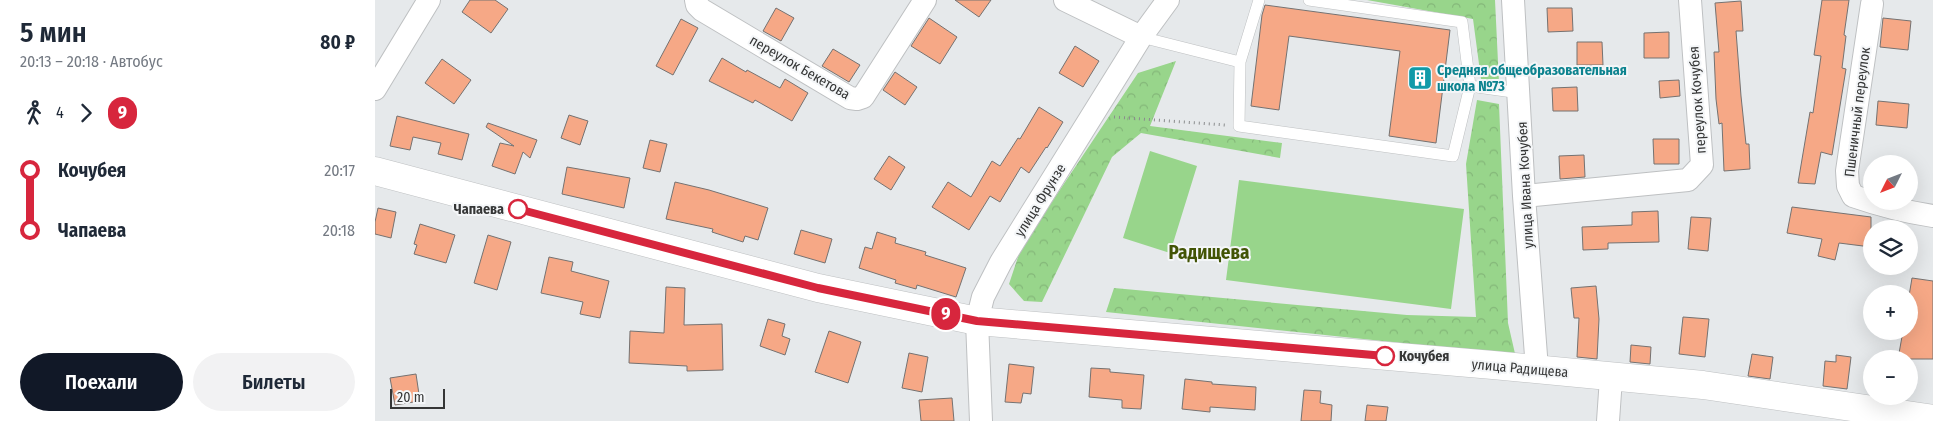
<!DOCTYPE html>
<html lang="ru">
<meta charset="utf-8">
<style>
:root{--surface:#fff;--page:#f2f2f3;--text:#1f2937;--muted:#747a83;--accent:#111827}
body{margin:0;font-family:"Fira Sans Condensed",sans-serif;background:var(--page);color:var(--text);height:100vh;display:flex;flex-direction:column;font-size:19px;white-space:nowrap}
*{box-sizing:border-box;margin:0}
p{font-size:16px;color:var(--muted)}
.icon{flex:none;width:28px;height:28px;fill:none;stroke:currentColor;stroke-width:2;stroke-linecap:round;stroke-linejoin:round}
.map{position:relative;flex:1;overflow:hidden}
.drawer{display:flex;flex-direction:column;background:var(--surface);width:375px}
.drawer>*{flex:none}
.badge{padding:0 10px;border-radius:16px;font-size:18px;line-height:32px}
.needle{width:32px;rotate:228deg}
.controls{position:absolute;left:1488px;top:155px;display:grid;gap:10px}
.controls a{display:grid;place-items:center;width:55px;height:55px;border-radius:50%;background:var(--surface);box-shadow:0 5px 20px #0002;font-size:25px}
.scale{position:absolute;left:15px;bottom:12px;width:55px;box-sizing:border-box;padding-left:5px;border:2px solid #353636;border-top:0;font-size:14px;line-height:18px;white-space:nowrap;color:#353636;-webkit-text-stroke:4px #f4f6f8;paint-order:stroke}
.map>.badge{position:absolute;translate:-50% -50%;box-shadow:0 0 0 2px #fff}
.legs{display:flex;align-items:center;gap:8px;height:55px;padding:0 20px;font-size:16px}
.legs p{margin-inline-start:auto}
.summary{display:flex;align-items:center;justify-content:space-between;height:85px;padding:0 20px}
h1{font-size:28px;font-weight:600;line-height:38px}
.cta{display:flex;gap:10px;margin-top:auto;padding:10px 20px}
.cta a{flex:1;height:58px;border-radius:30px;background:var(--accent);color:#fff;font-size:20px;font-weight:600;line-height:58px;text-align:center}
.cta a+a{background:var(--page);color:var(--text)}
ul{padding:0 20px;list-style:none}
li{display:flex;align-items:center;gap:18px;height:60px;font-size:19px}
li i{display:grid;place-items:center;width:8px;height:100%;margin:0 6px;background:currentColor}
li i::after{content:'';width:12px;height:12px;margin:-6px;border:4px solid;border-radius:50%;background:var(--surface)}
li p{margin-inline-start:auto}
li:first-child i{background:linear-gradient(#0000 50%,currentColor 0)}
li:last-child i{background:linear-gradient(currentColor 50%,#0000 0)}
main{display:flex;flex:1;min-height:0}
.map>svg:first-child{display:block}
.park{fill:url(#park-crowns)}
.pitch{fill:#98d58b}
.building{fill:#f6a886;stroke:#757271}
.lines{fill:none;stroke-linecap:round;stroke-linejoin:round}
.lane-casing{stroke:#bec0c2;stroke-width:12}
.street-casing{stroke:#bec0c2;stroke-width:24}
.secondary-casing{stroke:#bec0c2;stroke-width:29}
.path{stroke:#8a8c8d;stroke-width:3;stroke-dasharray:1 4;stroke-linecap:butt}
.lane{stroke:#fff;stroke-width:11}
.street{stroke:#fff;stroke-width:22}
.secondary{stroke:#fff;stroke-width:28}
.line-1-casing{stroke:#fff;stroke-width:11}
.line-1{stroke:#d7263d;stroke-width:8}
.stop-1-dot{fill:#fff;stroke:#d7263d;stroke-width:2.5}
.labels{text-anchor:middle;stroke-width:4;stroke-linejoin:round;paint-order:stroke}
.street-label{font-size:14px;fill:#353636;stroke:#f4f6f8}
.culture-label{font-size:14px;font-weight:bold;fill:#0d838f;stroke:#f4f6f8;text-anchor:start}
.stop-label{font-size:14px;font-weight:bold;fill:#353636;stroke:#f4f6f8;text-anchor:end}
.district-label{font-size:19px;font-weight:bold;fill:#425405;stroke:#f4f6f8}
</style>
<main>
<section class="drawer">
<div class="summary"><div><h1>5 мин</h1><p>20:13 – 20:18 · Автобус</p></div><b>80 ₽</b></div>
<div class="legs"><svg class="icon" aria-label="walk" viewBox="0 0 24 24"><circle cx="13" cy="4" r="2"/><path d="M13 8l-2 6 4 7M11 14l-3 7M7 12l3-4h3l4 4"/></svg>4<svg class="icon" aria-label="forward" viewBox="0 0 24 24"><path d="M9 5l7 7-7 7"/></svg><b class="badge" style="background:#d7263d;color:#fff">9</b></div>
<ul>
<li><i style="color:#d7263d"></i><b>Кочубея</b><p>20:17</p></li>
<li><i style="color:#d7263d"></i><b>Чапаева</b><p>20:18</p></li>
</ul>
<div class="cta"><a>Поехали</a><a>Билеты</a></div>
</section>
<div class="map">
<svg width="1558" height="421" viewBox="0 0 1558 421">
<defs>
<pattern id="park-crowns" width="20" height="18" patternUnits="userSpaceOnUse" patternTransform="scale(1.25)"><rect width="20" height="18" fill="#98d58b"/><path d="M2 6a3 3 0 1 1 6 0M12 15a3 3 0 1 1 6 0" fill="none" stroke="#84b779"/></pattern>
</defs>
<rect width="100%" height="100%" fill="#e6e9eb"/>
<!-- park -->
<path class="park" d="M992,0H1120L1124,83L1106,79L1098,19Z
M801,61L775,126L907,143L905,158L766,133L737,157L667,302L649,301L634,284L646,248L763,73Z
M1102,100L1124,104L1133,323L1141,358L1084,349L731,312L739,288L1032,315L1101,317L1091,164Z"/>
<!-- pitch -->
<path class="pitch" d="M775,151L822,166L795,253L748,238Z
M864,180L1089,209L1076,309L851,280Z"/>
<!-- building -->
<path class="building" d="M95,0H120L133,9L116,33L87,12Z
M580,0H616L604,17Z
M1447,0H1474L1469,35L1471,36L1467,68L1471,69L1457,155L1446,152L1440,184L1423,183L1435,112L1438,113L1446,56L1439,55Z
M1366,1L1368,31H1361L1366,96L1371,144H1374L1375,169L1349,171L1347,123L1344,124L1341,99L1339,52H1344L1340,3Z
M890,5L1075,30L1061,143L1014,136L1025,51L914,36L904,110L876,106L887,15Z
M401,8L419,18L406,41L388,31Z
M1172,8H1197L1198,31L1173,32Z
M554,18L582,37L565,64L536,46Z
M1508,18L1536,21L1533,50L1505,47Z
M306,19L323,28L298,75L281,66Z
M1294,32V58H1269V33Z
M1202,42H1227L1228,65H1202Z
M700,46L724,61L708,87L684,73Z
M458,49L485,65L474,82L447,66Z
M347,58L371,72L372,70L405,88L410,79L433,93L417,121L380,100L378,103L334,81Z
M67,59L96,80L79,104L50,83Z
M520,72L542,87L530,105L508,90Z
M1304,80L1305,96L1285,98L1284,81Z
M1202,87L1203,111H1178L1177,88Z
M1503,101L1534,104L1532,128L1501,125Z
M664,107L688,122L672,148L671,147L654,173L646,167L625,202L615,196L594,230L557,207L573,182L596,197L617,161L625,166L643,138L645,139Z
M194,115L213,121L205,145L186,138Z
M22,116L94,134L87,160L63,154L66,143L38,137L35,150L15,146Z
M113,123L162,140L155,158L148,152L140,174L117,166L125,143L139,146L111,127Z
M1278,139H1304V164H1279Z
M275,140L292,144L285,172L268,168Z
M1209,155L1210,177L1185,179L1184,156Z
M514,156L530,167L516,190L499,179Z
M192,167L255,178L249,208L187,194Z
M300,182L334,190L393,208L383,240L370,236L368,242L337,232L338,229L291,219Z
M1417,207L1496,217V247L1464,243L1460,260L1443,256L1447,239L1412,233Z
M3,208L21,212L16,238L0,234V222Z
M1283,211L1284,242L1233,243V249L1208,250L1207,227L1257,225V212Z
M1316,217L1336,218L1333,251L1313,249Z
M45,224L80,235L71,263L39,254L42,245L39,244Z
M426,230L457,239L450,263L419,254Z
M502,232L521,238L520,243L551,252L550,255L591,268L581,297L542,285L541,289L520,283L521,280L484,268L490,247L497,249Z
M113,235L136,242L122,290L99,283Z
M174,257L198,262L196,271L234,281L225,318L205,314L208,302L166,293Z
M1537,278L1558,281V359H1523L1528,331H1534V296Z
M1221,286L1224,319L1222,359L1202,357L1204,318H1199L1196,288Z
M291,287L310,288L309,325L347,324L348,370L312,371V366L254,363L255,331L289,333Z
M1308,317L1334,319L1330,357L1304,354Z
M393,319L410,324L407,336L415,339L410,355L385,346Z
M454,331L486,342L473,383L440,372Z
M1256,345L1276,347L1275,364L1255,362Z
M534,353L553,357L547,392L527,388Z
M1377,354L1398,357L1395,379L1373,376Z
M1461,355L1476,357L1472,389L1448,386L1450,361L1461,362Z
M634,364L659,367L656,394L648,393L646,403L630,402Z
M716,368L735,369V372L769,375L766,409L747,408V400L714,397Z
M41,374L45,401L20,405L15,378Z
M810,379L837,382V384L881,387L880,410L835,407V412L807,409Z
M929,390L946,391L945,403L957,405L956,421H926Z
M577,398L579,421H546L544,400Z
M992,405L1013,407L1011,421H990Z"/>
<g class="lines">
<defs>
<path id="lane" d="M884,0L865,62L864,126L1078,156L1095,86L1087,22L934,0
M766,37L865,62
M1095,86L1145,93"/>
<path id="street" d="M321,0L322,5L327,10L475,98L482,99L488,97L550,0
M690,0L766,37
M1138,0L1149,196L1162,369
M1497,4L1472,171L1473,186L1478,196C1504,205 1531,212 1558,216
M0,89L54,0
M1149,196L1313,180L1327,165L1315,0
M606,421L602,321L608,297L626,262L766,37L793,0
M1233,421L1236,378"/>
<path id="secondary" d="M0,171L443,288L602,321L1118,365L1328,385L1558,419"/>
</defs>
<!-- lane casing -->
<use href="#lane" class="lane-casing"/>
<!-- street casing -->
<use href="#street" class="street-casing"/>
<!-- secondary casing -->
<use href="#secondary" class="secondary-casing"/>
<!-- path -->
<path class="path" d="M739,117L850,125"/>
<!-- lane -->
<use href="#lane" class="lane"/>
<!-- street -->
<use href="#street" class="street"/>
<!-- secondary -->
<use href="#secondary" class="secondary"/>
</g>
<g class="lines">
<defs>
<path id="line-1" d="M143,209L443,288L602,321L1010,356"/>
</defs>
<!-- line-1 casing -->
<use href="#line-1" class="line-1-casing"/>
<!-- line-1 -->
<use href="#line-1" class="line-1"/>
</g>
<!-- icons -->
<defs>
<symbol id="building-square" viewBox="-11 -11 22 22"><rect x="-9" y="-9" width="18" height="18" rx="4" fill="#0f9aa8" stroke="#f4f6f8"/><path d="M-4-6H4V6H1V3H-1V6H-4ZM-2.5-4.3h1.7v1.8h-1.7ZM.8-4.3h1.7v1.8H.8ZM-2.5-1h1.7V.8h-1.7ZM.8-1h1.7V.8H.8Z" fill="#fff"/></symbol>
</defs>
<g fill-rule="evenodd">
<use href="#building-square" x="1031" y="64" width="28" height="28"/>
</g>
<!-- markers -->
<g class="stop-1-dot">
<circle cx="143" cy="209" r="9"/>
<circle cx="1010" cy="356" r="9"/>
</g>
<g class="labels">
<!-- street labels -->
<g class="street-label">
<text transform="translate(425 67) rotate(30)" y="5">переулок Бекетова</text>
<text transform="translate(1322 100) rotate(-94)" y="5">переулок Кочубея</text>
<text transform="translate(1482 112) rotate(-83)" y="5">Пшеничный переулок</text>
<text transform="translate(1150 185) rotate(-93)" y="5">улица Ивана Кочубея</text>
<text transform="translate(665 200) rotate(-58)" y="5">улица Фрунзе</text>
<text transform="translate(1145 368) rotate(5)" y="5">улица Радищева</text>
</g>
<!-- culture labels -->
<g class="culture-label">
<text x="1062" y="75">Средняя общеобразовательная<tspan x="1062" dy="16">школа №73</tspan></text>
</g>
<!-- stop labels -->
<g class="stop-label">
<text x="129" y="214">Чапаева</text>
<text x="1024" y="361" text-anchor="start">Кочубея</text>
</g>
<!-- district labels -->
<g class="district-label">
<text x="834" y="259">Радищева</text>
</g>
</g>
</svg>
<div class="controls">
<a><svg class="needle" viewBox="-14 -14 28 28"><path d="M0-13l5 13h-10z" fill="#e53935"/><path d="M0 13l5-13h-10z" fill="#747a83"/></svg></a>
<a><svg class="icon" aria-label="layers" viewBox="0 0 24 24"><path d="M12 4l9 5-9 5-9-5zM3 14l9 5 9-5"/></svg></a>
<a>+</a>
<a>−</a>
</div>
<div class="scale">20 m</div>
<b class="badge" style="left:571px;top:314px;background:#d7263d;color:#fff">9</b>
</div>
</main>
